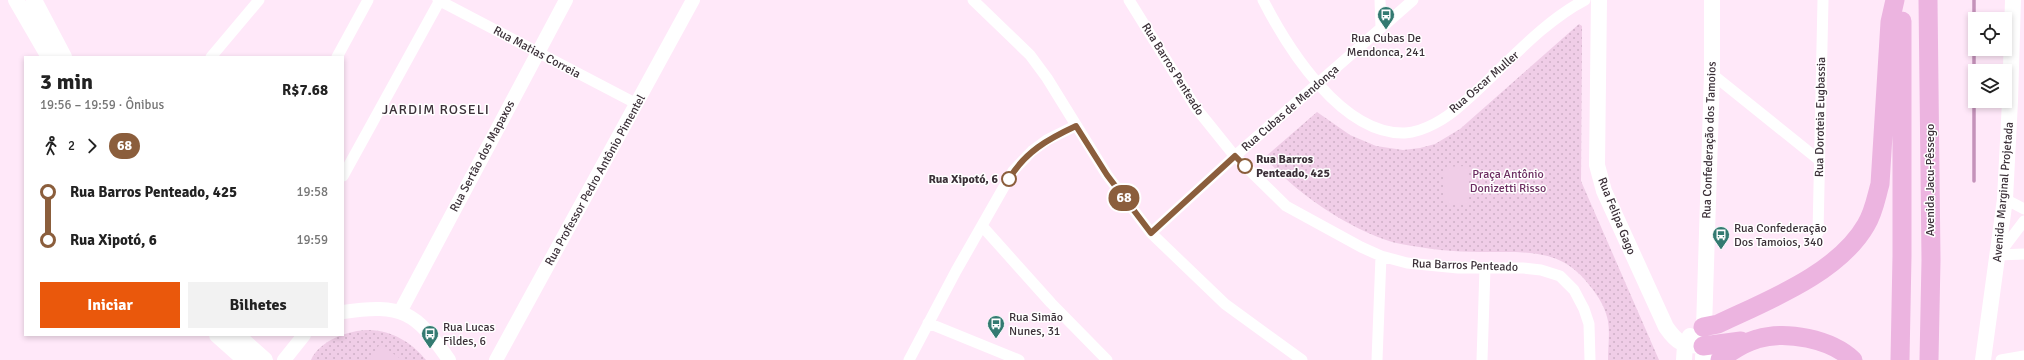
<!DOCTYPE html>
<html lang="pt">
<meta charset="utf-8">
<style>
:root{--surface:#fff;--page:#f2f2f2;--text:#222;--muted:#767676;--accent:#ea580c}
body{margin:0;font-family:Signika,sans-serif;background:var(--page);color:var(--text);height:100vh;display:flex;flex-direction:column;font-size:15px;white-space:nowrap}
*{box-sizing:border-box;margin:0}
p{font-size:13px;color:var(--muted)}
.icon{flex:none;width:22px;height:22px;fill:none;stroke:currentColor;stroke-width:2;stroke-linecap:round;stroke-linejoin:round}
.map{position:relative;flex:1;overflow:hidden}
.drawer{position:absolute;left:24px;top:56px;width:320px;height:280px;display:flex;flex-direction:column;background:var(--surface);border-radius:0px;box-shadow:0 2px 6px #0003}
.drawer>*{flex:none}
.badge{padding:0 8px;border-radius:13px;font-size:14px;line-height:26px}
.buttons{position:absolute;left:1968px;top:12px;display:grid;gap:8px}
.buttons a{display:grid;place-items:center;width:44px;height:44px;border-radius:0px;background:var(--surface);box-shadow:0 2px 6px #0003;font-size:20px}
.map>.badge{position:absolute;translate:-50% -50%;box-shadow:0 0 0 2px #fff}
.legs{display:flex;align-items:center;gap:6px;height:44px;padding:0 16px;font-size:13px}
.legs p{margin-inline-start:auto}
.head{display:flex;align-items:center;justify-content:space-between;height:68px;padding:0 16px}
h1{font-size:22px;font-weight:800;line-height:30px}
.action{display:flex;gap:8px;margin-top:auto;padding:8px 16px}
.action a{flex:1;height:46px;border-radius:0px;background:var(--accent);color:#fff;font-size:16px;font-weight:800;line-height:46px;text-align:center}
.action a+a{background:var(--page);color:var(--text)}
ul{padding:0 16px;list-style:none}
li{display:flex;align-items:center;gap:14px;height:48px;font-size:15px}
li i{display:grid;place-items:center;width:6px;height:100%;margin:0 5px;background:currentColor}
li i::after{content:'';width:10px;height:10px;margin:-5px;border:3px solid;border-radius:50%;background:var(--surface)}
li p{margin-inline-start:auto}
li:first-child i{background:linear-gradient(#0000 50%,currentColor 0)}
li:last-child i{background:linear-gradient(currentColor 50%,#0000 0)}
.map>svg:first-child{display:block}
.green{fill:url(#green-dots)}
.pitch{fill:#f0cde7}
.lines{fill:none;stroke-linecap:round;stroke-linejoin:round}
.stream{stroke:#c592ba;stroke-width:3.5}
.minor{stroke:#fff;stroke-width:11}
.tertiary{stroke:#fff;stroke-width:14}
.secondary{stroke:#fff;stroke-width:16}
.trunk{stroke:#ecb4e0;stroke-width:19}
.line-1-casing{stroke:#fff;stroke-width:9}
.line-1{stroke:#8b5e3c;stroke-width:6}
.stop-1-dot{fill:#fff;stroke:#8b5e3c;stroke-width:2}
.labels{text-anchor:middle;stroke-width:3;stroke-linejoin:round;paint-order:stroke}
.poi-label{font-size:12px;fill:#3b3038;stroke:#fff;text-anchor:start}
.street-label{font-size:12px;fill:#3b3038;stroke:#fff}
.stop-label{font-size:12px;font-weight:bold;fill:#3b3038;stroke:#fff;text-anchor:start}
.park-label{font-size:12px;fill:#6c2d61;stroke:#fff}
.quarter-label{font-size:14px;letter-spacing:1px;fill:#3b3038;stroke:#fff}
</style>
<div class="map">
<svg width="2024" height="360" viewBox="0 0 2024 360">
<defs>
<pattern id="green-dots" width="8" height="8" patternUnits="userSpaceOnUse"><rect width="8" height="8" fill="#f0cde7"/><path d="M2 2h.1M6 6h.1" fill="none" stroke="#cfb0c7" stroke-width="1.8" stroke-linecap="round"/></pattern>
</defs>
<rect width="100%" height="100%" fill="#ffe8f9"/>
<!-- green -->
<path class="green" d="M1579,24L1582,26V42L1581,181L1659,360H1608C1608,347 1610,333 1608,321C1605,307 1599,297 1590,286C1560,246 1524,253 1480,252C1454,252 1427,249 1401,244C1357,235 1293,192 1265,157L1317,112L1350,135L1376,146L1403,150L1420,148L1435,144L1460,129Z
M369,330C393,331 411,342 426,360H311C320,340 349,330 369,330Z"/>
<!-- pitch -->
<path class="pitch" d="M1468,166L1469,204H1444L1443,167Z
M380,344L402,360H369Z"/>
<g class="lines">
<!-- stream -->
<path class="stream" d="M1974,0V181"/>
<!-- minor -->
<path class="minor" d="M438,0L637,104
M973,0L1030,55L1047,78L1107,175L1151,233L1225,304L1302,360
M1129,0L1196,108L1233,154L1286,206L1361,247L1381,256L1407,263L1458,268H1523L1541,270L1560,276L1574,290L1584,309L1589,324L1590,360
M1263,0C1288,49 1342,135 1405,133C1424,132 1447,118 1461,105C1500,72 1540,23 1585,0
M1380,0L1381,27
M211,57L259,0
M337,57L368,0
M1712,74L1819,160
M343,176L440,0
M2005,199L2024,209
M982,226L1051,303L1107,360
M1151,233L1235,156L1413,0
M1818,233L1823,0
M1999,254L2024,221
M1998,255L2024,254
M928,323L1019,360
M909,360L956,271L1013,171L1032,151L1047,140L1075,126
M1377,360L1381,256
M1482,360L1485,268
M2001,360L2024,356"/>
<!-- tertiary -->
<path class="tertiary" d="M343,312C402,303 416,312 449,360
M400,312L566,0
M284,360L304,335
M496,360L693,0"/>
<!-- secondary -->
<path class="secondary" d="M16,0L49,57
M34,0L64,57
M1599,0L1597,165L1604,191L1666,327C1677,343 1683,346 1703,346
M217,335L245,360
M237,335L265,360
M1684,360L1685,345L1690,336
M1703,360L1712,74V0
M1983,360L2005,199L2010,101L2013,0"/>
<!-- trunk -->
<path class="trunk" d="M1928,0L1931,260L1929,360
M1703,327L1718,324C1766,301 1838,274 1866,225C1874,212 1876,198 1880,184L1890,22L1895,0
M1703,346L1741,341
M1720,360C1731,351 1743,343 1757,339C1786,330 1831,339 1853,360
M1900,360L1902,256V21"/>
</g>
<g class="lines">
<defs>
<path id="line-1" d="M1009,179C1025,152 1048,139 1076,126L1107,175L1151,233L1235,156L1245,166"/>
</defs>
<!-- line-1 casing -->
<use href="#line-1" class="line-1-casing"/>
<!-- line-1 -->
<use href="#line-1" class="line-1"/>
</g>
<!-- icons -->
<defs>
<symbol id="bus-pin" viewBox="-11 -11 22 30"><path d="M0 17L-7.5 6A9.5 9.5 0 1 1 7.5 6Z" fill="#337a71" stroke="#fff"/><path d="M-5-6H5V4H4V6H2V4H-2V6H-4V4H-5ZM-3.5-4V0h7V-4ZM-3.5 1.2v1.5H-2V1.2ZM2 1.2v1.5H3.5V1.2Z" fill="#fff"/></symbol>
</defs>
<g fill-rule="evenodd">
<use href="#bus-pin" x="1376" y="5" width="20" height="27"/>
<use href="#bus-pin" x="1711" y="225" width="20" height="27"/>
<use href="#bus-pin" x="986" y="314" width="20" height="27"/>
<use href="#bus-pin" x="420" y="324" width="20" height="27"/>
</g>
<!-- markers -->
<g class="stop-1-dot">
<circle cx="1245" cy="166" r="7"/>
<circle cx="1009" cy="179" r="7"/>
</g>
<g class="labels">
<!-- poi labels -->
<g class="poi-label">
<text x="1386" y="42" text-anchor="middle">Rua Cubas De<tspan x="1386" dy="14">Mendonca, 241</tspan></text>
<text x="1734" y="232">Rua Confederação<tspan x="1734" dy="14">Dos Tamoios, 340</tspan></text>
<text x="1009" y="321">Rua Simão<tspan x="1009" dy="14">Nunes, 31</tspan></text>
<text x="443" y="331">Rua Lucas<tspan x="443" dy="14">Fildes, 6</tspan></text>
</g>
<!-- street labels -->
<g class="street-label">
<text transform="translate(537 52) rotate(28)" y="4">Rua Matias Correia</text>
<text transform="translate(1173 69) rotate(58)" y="4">Rua Barros Penteado</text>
<text transform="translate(1484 82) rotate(-41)" y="4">Rua Oscar Muller</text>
<text transform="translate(1290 108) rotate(-41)" y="4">Rua Cubas de Mendonça</text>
<text transform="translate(1820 117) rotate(-89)" y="4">Rua Doroteia Eugbassia</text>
<text transform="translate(1709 140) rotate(-88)" y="4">Rua Confederação dos Tamoios</text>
<text transform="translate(482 156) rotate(-62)" y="4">Rua Sertão dos Mapaxos</text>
<text transform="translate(595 180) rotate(-61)" y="4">Rua Professor Pedro Antônio Pimentel</text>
<text transform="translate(1930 180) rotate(-90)" y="4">Avenida Jacu-Pêssego</text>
<text transform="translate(2003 192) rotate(-85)" y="4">Avenida Marginal Projetada</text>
<text transform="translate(1617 216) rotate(68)" y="4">Rua Felipa Gago</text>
<text transform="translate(1465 265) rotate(2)" y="4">Rua Barros Penteado</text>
</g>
<!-- stop labels -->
<g class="stop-label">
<text x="1256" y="163">Rua Barros<tspan x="1256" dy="14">Penteado, 425</tspan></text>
<text x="998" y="183" text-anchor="end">Rua Xipotó, 6</text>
</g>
<!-- park labels -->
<g class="park-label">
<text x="1508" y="178">Praça Antônio<tspan x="1508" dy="14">Donizetti Risso</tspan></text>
</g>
<!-- quarter labels -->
<g class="quarter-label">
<text x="436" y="114">JARDIM ROSELI</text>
</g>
</g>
</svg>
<div class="buttons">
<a><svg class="icon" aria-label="locate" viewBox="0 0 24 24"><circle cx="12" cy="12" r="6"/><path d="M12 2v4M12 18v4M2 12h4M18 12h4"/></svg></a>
<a><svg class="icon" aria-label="layers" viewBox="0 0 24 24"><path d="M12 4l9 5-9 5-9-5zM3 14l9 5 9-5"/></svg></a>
</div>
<b class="badge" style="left:1124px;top:198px;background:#8b5e3c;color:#fff">68</b>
<section class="drawer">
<div class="head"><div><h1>3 min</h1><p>19:56 – 19:59 · Ônibus</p></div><b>R$7.68</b></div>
<div class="legs"><svg class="icon" aria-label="walk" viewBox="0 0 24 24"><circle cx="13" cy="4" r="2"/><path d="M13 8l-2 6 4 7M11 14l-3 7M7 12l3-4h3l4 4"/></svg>2<svg class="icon" aria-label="forward" viewBox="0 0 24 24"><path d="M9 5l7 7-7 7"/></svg><b class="badge" style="background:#8b5e3c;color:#fff">68</b></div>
<ul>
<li><i style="color:#8b5e3c"></i><b>Rua Barros Penteado, 425</b><p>19:58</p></li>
<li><i style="color:#8b5e3c"></i><b>Rua Xipotó, 6</b><p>19:59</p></li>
</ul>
<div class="action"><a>Iniciar</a><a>Bilhetes</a></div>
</section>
</div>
